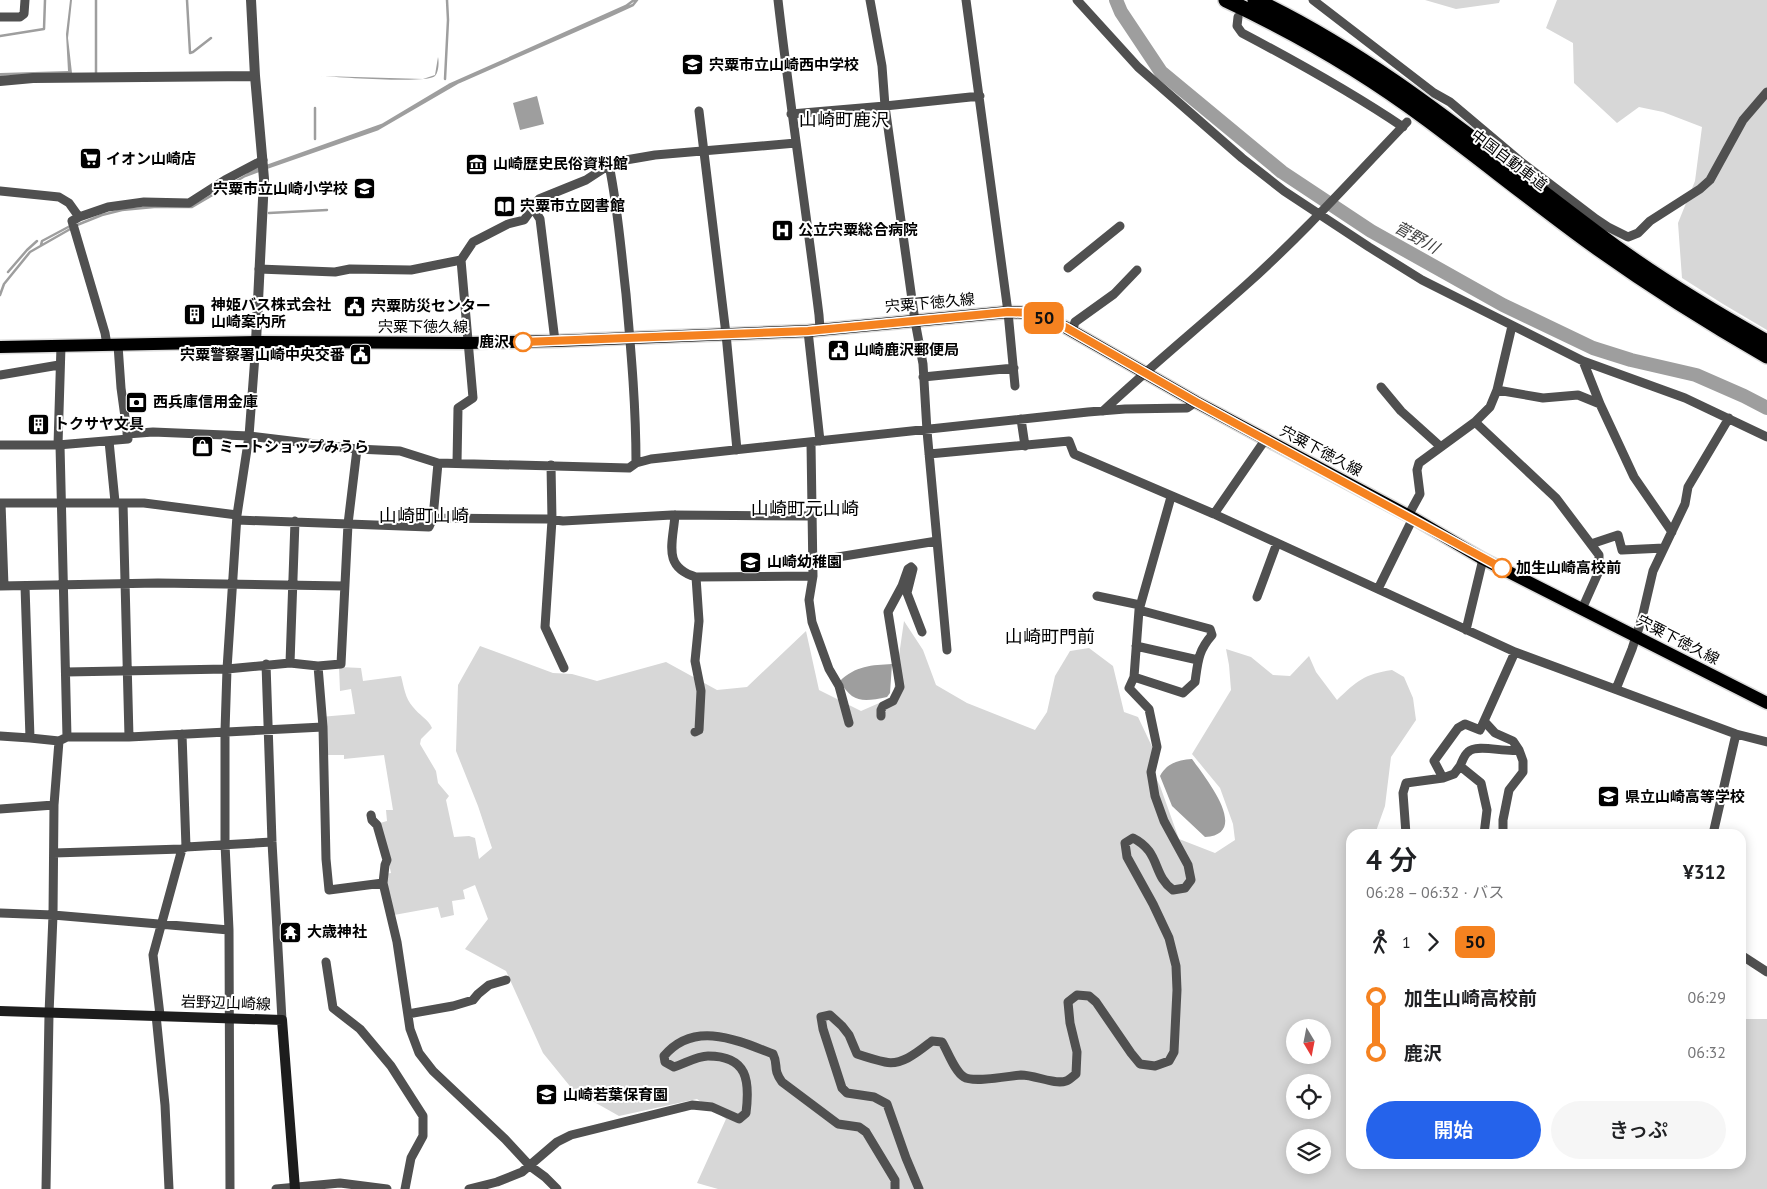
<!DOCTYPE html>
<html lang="ja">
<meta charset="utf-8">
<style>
:root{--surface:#fff;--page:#f6f6f6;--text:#202124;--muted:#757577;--accent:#2563eb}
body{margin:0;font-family:"PT Sans","Noto Sans JP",sans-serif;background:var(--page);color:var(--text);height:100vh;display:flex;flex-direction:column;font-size:19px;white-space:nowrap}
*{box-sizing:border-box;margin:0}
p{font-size:16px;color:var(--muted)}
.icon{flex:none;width:28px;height:28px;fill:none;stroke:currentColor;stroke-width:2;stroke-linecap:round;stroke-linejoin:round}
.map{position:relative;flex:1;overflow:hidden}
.side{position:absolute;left:1346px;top:829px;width:400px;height:340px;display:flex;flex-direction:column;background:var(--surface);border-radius:15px;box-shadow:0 2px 12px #0003}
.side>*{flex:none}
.badge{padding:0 10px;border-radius:8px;font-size:18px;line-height:32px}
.needle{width:32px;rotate:170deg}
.tools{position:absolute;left:1286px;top:1019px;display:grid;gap:10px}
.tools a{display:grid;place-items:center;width:45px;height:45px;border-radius:50%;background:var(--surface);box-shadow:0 2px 12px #0003;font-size:25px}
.map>.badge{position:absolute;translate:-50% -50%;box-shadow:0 0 0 2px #fff}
.legs{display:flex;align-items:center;gap:8px;height:55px;padding:0 20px;font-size:16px}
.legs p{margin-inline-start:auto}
.headline{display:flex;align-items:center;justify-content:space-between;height:85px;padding:0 20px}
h1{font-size:28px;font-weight:600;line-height:38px}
.primary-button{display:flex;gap:10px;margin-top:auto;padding:10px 20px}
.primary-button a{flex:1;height:58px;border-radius:30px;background:var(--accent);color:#fff;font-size:20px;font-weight:600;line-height:58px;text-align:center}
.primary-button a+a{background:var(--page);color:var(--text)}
ul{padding:0 20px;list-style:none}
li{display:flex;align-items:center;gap:18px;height:55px;font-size:19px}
li i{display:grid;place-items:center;width:8px;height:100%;margin:0 6px;background:currentColor}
li i::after{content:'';width:12px;height:12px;margin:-6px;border:4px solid;border-radius:50%;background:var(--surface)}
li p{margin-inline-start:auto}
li:first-child i{background:linear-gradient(#0000 50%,currentColor 0)}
li:last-child i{background:linear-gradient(currentColor 50%,#0000 0)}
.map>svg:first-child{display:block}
.green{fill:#d7d7d7;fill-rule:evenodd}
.water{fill:#9e9e9e}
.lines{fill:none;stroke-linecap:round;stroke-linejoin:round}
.stream{stroke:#9e9e9e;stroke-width:2.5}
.river{stroke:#9e9e9e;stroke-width:14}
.primary-casing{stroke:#dbdbdb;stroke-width:15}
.motorway-casing{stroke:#dbdbdb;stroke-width:18}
.minor{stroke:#505050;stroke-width:9}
.tertiary{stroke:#505050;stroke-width:10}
.secondary{stroke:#1d1d1d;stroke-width:10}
.primary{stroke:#000;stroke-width:12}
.motorway{stroke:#000;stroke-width:15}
.line-1-casing{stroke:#fff;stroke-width:11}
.line-1{stroke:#f58220;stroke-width:8}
.stop-1-dot{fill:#fff;stroke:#f58220;stroke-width:2.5}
.labels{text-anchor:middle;stroke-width:4;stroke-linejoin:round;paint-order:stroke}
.poi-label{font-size:15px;font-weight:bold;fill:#000;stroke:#fff;text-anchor:start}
.street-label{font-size:15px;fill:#000;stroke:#fff}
.stop-label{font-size:15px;font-weight:bold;fill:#000;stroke:#fff;text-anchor:end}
.water-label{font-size:16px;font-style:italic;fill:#3f3f3f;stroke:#fff}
.quarter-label{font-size:18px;fill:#000;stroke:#fff}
</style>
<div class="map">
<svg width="1767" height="1189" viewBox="0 0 1767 1189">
<rect width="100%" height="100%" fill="#fff"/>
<!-- green -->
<path class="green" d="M1425,0H1500L1499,3L1456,9Z
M1557,0H1767V330L1723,304L1682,278L1678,223L1695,181L1702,127L1663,112L1639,107L1617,123L1574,83L1573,43L1546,28Z
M904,621L923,650L936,685L967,703L1035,730L1047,712L1055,676L1070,651L1089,648L1113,666L1124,712L1138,717L1157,757L1150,766L1160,786L1179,839L1215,853L1235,840L1233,824L1220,788L1192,754L1231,690L1229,665L1226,649L1251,657L1273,675L1290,676L1309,656L1316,672L1337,700C1357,681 1364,674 1392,670L1404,677L1413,698L1416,720L1391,757L1385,806L1375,834H1351V1164H1741V1019H1767V1189H718L697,1183L726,1119L697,1099L619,1116L573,1090L543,1053L506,971L465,949L488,919L475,885L463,890L465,899L452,901L454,915L441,918L438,907L394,915L385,874L391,873L380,823L387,821L386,810H393L384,755L344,759V755H321L320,717L355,714L351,689L340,691L339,667L361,668L363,681L401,676C404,687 405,698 413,707C419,715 428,719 432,728L421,739L420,744L436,771L438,783L449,796L446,800L454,837L469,836L475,838L479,859L492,848L478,806L456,751L458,685L480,646L553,673L572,674L597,681L666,662L717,690L747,687L806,631L819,690L861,711L893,697ZM1295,1028H1322V1055H1295ZM1295,1082H1322V1110H1295ZM1295,1138H1322V1165H1295Z"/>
<!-- water -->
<path class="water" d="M70,0H72L68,38L72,73L0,76V73L68,71L66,34Z
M438,57C439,61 439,72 435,76C427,84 338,77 321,76L423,79L435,75Z
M537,96L544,124L520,130L513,103Z
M892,664L890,693L887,697C863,702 852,703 840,681C855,666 872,665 892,664Z
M1192,759C1204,776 1252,834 1205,837L1172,806L1160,776C1167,763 1178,760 1192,759Z"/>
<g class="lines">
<!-- stream -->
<path class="stream" d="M187,0L190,53L193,52L211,38
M0,36L44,29L45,0
M96,75V0
M445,79L448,20L447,0
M315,139V108
M267,166L382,125L449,85L626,6L634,0
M266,168L378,129L459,82L609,16L633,5L637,0
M248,173L259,168
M269,213L327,210
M77,225L102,215L122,210L154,207H192L245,176L261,170
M41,245L42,241L72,225
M8,272L27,250L37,241
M0,295L4,284L30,252L72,228"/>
<!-- river -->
<path class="river" d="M1116,0L1121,12L1161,72L1282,172L1371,231L1503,305L1593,348L1631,360L1696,375L1744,396L1767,408"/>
<defs>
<path id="primary" d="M0,347L256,342L469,343L555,341L808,331L1008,312L1030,313L1065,327L1196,402L1413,518L1483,559L1767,703"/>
<path id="motorway" d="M1226,0C1297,33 1364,72 1427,119C1481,159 1534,202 1589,242C1646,283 1706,321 1767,356
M1255,0C1380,59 1485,150 1595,232C1649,273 1708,309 1767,342"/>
</defs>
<!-- primary casing -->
<use href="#primary" class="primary-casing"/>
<!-- motorway casing -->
<use href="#motorway" class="motorway-casing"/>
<!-- minor -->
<path class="minor" d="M778,0C790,105 806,210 819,315L820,329
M870,0L882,66L885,106L915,321L923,364L927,431L947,650
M966,0L1008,312L1015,386
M1077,0L1138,67L1242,158L1284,191L1369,247L1422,280L1583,361L1685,398L1767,437
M1313,0L1434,93L1450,102L1520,161L1596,219L1608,227L1628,237L1638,233L1650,221L1700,189L1710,180L1743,120L1767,92
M0,17H20L24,14L25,0
M1238,17L1237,26L1242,33C1297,62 1351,92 1403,127
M699,111L726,334L737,450
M791,114L885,106L980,96
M609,165C618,208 621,251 626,294C631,351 636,406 636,463
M0,191L59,197L69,203L79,217L108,207L144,202L189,203L225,180L263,160
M533,208L540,219L555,341
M79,217L72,221L105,333L107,345
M1068,268L1120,226
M259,269L335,272L350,269L411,270L461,260
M808,331L820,441
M1072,331L1075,322L1114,294L1137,270
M1583,361L1600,404
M0,375L59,365
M923,377L1014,368
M1381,387L1401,411L1441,447
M1497,390L1543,398L1578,395L1600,404L1634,477L1672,532
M1103,411C1150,367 1199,327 1246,285C1303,234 1354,177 1407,122
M1021,419L1025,446
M1475,422L1490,407L1497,390L1512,326
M127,434L153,432L249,436L357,449L400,451L438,463L629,468L636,463L651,459L1088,412L1125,409L1187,408L1196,402
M109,441L115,502
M811,443L813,576L809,600L812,622L829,669L839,686L849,723
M0,445H58L128,439L121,388L118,345
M58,445L61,346
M60,445L67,737
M929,454L1069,441L1074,454L1214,514L1515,652L1736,734L1767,742
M457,463L458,408L473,398L461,260L473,242L508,224L524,220L539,199L586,180L609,165L620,161L655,155L796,143
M551,465L552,520L545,627L564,668
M0,503H144L237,515
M1,503L4,586
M123,503L129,737
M1214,514L1265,440
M675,515C673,543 662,567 696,577L813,576
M1408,516L1420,494L1417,470L1419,463L1475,422L1556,498L1599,555V571L1582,609
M433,518L438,463
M237,520L429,527L433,518L547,519L563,521L672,515L812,516
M1591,544L1618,535L1622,550L1664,548
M813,561L937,541
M0,586L158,583L344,586
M25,586L30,738
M1378,589L1413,518
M1097,596L1140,605
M1257,597L1277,543
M1466,630L1483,559
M1136,646L1198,660
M290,663L295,521
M266,664L272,842L282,1020
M318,666L323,727L326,859L329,890L383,883L397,942L410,1029L419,1053L433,1071L505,1139L530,1166L545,1177L557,1189
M66,672L227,669L290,663L318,666L341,664L348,524L357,449
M1134,677L1183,693L1195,682C1198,661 1198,651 1212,635L1210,629L1139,610
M1616,689L1632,649L1642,618L1653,571L1685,504L1688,487L1729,418
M881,716V710L883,706L893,701L900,687L888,612L902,586L908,569L911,567L913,569L907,593L922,632
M1484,721L1495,733L1513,741L1519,750L1523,761V772L1509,790L1503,820V834
M695,732L699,730L701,691L695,661L699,621L696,577
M182,734L186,847
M0,736L30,738L59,741L67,737H129L323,727
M1460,766C1462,762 1464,755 1468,752C1477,743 1505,753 1519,750
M1443,778L1434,761L1458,728L1465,724L1480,730L1515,652
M0,809L54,805
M371,815L372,820L377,825L387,860L385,865L383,883
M1406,834L1403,793L1406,783L1443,778L1454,774L1460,766L1481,783L1487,810L1484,834
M1713,834L1736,734
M54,853L182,849L186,847L272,842
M0,913L53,915L229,930
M1741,955L1767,972
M326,962L333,1008L360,1029L391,1066L423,1116V1136L411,1158L405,1189
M408,1014L453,1006L473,1000L478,994L489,985L506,980
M156,1015L165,1105L169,1189
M160,1015L153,955L182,849
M46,1189L49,1014L53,915L54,805L59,741
M230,1189L229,930L225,844V731L227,669L237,515L249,436L256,342
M276,1189L340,1183L387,1189
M469,1189L497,1182L522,1172L557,1142L571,1135L692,1105L712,1107L739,1119L746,1113C750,1081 748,1056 708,1056C697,1056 684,1064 674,1067L665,1062L664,1056C694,1020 737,1040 773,1054C779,1066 772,1068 782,1082L838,1124L859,1127L866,1132L895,1180V1189
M919,1189L906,1158L887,1104L874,1097L847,1093L842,1088L823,1029L821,1017L830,1015L842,1026L849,1035L857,1054C866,1057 875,1060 885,1062C902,1066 919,1051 932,1041L942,1042C948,1052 955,1072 964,1077C973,1083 1009,1076 1021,1075C1035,1075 1055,1085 1066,1081C1069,1080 1073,1076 1076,1074L1077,1052L1070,1023L1068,1002L1077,995L1089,996L1096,1002L1131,1053L1140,1064L1155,1066L1169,1061L1174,1052L1177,990L1176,966L1169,938L1153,904L1127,857L1125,843L1133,838C1161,852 1152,875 1173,890L1185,888L1191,880L1188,865L1164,821L1155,796L1151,772L1157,747L1149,709L1129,688L1134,677L1139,610L1171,497"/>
<!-- tertiary -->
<path class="tertiary" d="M251,0L255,76L264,179L256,342
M0,81L33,78L255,76"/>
<!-- secondary -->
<path class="secondary" d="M0,1011L282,1020L295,1189"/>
<!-- primary -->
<use href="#primary" class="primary"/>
<!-- motorway -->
<use href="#motorway" class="motorway"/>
</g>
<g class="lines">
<defs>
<path id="line-1" d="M523,342L808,331L1008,312L1030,313L1065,327L1196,402L1502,568"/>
</defs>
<!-- line-1 casing -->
<use href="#line-1" class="line-1-casing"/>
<!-- line-1 -->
<use href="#line-1" class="line-1"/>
</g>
<!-- icons -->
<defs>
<symbol id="school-square" viewBox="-11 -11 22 22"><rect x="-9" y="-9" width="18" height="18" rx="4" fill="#000" stroke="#fff"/><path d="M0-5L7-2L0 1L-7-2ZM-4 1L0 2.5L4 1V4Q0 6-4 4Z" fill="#fff"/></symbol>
<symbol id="supermarket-square" viewBox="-11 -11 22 22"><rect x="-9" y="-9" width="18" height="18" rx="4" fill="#000" stroke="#fff"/><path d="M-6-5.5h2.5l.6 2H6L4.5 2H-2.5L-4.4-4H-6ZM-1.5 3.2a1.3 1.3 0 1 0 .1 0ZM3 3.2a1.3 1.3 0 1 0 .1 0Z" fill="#fff"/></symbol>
<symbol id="museum-square" viewBox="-11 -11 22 22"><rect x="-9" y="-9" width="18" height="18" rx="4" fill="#000" stroke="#fff"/><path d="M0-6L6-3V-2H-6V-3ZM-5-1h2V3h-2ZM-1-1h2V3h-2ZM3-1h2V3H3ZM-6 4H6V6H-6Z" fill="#fff"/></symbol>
<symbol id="library-square" viewBox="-11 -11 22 22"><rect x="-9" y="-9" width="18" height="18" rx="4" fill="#000" stroke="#fff"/><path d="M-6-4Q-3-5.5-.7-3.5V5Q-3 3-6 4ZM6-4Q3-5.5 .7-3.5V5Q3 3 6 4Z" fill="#fff"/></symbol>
<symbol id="hospital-square" viewBox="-11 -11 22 22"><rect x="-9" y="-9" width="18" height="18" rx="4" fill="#000" stroke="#fff"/><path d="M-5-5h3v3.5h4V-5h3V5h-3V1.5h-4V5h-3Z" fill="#fff"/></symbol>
<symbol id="civic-square" viewBox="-11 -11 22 22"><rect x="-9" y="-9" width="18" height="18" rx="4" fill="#000" stroke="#fff"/><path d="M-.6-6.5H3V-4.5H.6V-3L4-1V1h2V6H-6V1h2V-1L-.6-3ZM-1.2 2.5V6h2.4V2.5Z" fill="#fff"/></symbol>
<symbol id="building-square" viewBox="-11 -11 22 22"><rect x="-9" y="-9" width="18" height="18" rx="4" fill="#000" stroke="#fff"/><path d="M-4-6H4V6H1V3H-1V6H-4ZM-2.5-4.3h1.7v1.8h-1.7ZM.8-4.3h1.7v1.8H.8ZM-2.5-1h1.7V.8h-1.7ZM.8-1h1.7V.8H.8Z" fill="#fff"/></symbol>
<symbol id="bank-square" viewBox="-11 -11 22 22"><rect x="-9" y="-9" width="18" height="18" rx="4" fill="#000" stroke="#fff"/><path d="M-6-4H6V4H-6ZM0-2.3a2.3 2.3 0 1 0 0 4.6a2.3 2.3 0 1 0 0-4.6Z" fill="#fff"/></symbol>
<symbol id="shop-square" viewBox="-11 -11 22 22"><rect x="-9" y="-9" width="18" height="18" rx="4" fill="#000" stroke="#fff"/><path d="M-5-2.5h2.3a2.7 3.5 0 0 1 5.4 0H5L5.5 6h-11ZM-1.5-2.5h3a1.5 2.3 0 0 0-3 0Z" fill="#fff"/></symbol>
<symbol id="temple-square" viewBox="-11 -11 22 22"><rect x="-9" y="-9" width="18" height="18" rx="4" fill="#000" stroke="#fff"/><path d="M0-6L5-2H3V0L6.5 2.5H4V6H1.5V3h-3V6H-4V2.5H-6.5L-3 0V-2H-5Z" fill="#fff"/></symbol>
</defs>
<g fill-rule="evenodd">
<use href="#school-square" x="680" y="52" width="25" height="25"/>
<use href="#supermarket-square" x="78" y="146" width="25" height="25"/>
<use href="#museum-square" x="464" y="152" width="25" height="25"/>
<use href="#school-square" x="352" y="176" width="25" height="25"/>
<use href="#library-square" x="492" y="194" width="25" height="25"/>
<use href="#hospital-square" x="770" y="218" width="25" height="25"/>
<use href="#civic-square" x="342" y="294" width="25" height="25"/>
<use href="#building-square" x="182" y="302" width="25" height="25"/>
<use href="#civic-square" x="826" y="338" width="25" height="25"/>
<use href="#civic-square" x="348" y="342" width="25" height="25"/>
<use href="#bank-square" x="124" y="390" width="25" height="25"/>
<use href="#building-square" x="26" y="412" width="25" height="25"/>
<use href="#shop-square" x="190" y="434" width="25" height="25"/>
<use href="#school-square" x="738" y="550" width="25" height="25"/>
<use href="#school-square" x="1596" y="784" width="25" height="25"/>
<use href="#temple-square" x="278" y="920" width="25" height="25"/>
<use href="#school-square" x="534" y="1082" width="25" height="25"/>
</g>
<!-- markers -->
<g class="stop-1-dot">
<circle cx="523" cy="342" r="9"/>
<circle cx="1502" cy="568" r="9"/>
</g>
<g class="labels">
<!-- poi labels -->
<g class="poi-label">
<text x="709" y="70">宍粟市立山崎西中学校</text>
<text x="106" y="164">イオン山崎店</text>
<text x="493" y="169">山崎歴史民俗資料館</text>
<text x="348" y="194" text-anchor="end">宍粟市立山崎小学校</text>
<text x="520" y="211">宍粟市立図書館</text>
<text x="798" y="235">公立宍粟総合病院</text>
<text x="211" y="310">神姫バス株式会社<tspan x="211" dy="17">山崎案内所</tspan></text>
<text x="371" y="311">宍粟防災センター</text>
<text x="854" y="355">山崎鹿沢郵便局</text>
<text x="345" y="360" text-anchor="end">宍粟警察署山崎中央交番</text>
<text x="153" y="407">西兵庫信用金庫</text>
<text x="54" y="429">トクサヤ文具</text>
<text x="219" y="452">ミートショップみうら</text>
<text x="767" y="567">山崎幼稚園</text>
<text x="1625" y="802">県立山崎高等学校</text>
<text x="307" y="937">大歳神社</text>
<text x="563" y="1100">山崎若葉保育園</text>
</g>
<!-- street labels -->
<g class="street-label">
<text transform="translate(1509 160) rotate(37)" y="5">中国自動車道</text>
<text transform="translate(930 303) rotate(-5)" y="5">宍粟下徳久線</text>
<text x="423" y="332">宍粟下徳久線</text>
<text transform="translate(1321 451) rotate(28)" y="5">宍粟下徳久線</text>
<text transform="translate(1678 640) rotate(27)" y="5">宍粟下徳久線</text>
<text transform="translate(226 1003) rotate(2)" y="5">岩野辺山崎線</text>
</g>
<!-- stop labels -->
<g class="stop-label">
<text x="509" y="347">鹿沢</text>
<text x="1516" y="573" text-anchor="start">加生山崎高校前</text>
</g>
<!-- water labels -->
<g class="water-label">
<text transform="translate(1417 237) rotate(29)" y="6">菅野川</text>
</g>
<!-- quarter labels -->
<g class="quarter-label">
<text x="844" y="126">山崎町鹿沢</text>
<text x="805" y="515">山崎町元山崎</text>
<text x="424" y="522">山崎町山崎</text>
<text x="1050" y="643">山崎町門前</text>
</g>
</g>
</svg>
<div class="tools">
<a><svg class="needle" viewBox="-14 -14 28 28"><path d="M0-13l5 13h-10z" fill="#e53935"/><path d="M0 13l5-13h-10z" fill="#757577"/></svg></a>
<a><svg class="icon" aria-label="locate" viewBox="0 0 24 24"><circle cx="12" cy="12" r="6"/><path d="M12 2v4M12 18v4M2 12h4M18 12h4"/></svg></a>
<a><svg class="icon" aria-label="layers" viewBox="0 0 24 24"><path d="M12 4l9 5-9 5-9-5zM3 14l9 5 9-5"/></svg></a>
</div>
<b class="badge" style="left:1044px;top:318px;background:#f58220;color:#111">50</b>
<section class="side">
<div class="headline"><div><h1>4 分</h1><p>06:28 – 06:32 · バス</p></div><b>¥312</b></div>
<div class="legs"><svg class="icon" aria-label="walk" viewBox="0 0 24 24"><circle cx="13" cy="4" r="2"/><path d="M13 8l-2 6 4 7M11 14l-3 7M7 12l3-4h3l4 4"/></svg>1<svg class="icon" aria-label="forward" viewBox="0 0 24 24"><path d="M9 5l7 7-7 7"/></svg><b class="badge" style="background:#f58220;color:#111">50</b></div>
<ul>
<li><i style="color:#f58220"></i><b>加生山崎高校前</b><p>06:29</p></li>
<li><i style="color:#f58220"></i><b>鹿沢</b><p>06:32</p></li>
</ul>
<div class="primary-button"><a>開始</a><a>きっぷ</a></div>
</section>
</div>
